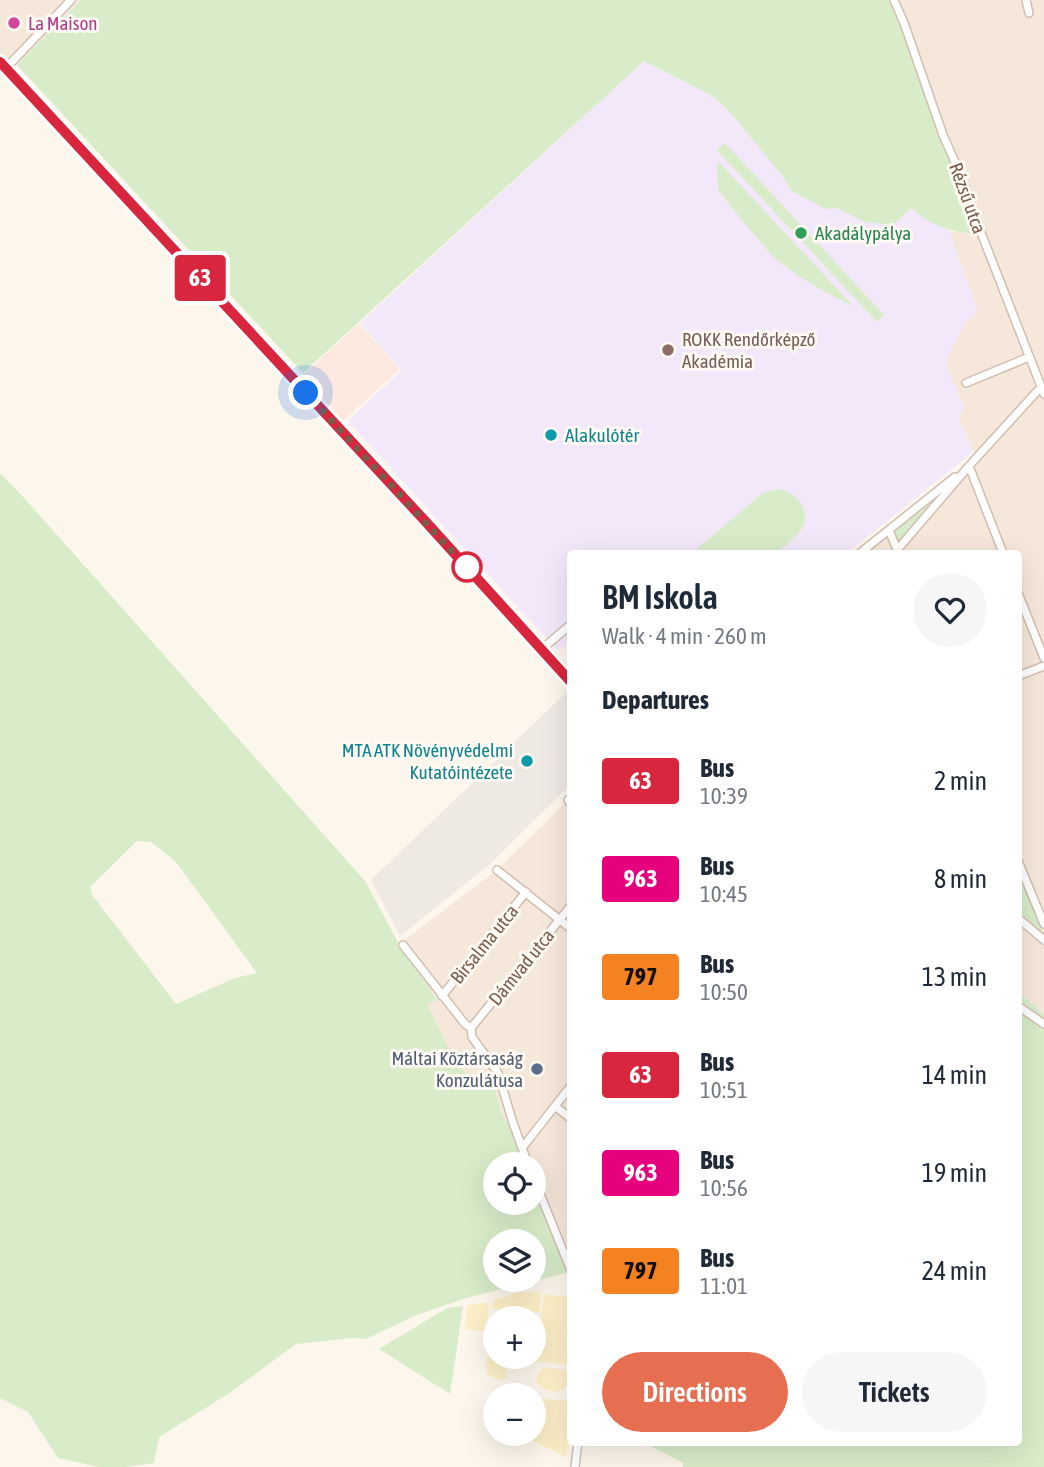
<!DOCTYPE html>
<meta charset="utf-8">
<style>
:root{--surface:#fff;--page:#f6f6f7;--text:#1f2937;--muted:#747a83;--accent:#e76f51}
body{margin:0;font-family:"Asap Condensed",sans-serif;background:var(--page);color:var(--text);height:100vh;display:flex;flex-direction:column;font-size:26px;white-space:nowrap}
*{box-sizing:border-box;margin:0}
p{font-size:23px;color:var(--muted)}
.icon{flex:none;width:38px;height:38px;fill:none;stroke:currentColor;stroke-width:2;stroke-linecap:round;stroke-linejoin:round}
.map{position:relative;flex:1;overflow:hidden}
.panel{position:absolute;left:567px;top:550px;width:455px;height:896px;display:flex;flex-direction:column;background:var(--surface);border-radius:7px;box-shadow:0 7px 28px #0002}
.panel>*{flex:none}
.badge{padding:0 14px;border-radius:5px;font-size:24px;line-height:46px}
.fabs{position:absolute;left:483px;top:1152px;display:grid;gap:14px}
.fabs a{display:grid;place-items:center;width:63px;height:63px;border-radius:50%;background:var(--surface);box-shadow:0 7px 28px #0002;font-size:35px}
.you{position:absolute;width:35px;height:35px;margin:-18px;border:5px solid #fff;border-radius:50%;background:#1a73e8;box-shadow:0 0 0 10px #1a73e833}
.map>.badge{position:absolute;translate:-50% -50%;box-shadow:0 0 0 4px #fff}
h2{padding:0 35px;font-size:26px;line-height:63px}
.round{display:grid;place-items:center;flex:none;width:74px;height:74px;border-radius:37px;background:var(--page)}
.summary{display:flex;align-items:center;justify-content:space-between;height:119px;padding:0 35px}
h1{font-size:33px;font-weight:600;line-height:52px}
.action{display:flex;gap:14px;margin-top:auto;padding:14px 35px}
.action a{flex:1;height:80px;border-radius:42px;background:var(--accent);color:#fff;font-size:28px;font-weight:600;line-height:80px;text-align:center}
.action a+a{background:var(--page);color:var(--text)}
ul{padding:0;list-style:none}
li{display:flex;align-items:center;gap:21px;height:98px;padding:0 35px}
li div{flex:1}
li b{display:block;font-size:26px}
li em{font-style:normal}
li .badge{min-width:77px;font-weight:700;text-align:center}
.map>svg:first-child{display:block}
.residential{fill:#f5e8da}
.commercial{fill:#fde8e0}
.industrial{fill:#efe9e4}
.education{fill:#f3e8fa}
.green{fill:#d8ecc9;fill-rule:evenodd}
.sand{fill:#fcefc7}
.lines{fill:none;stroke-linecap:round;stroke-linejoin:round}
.minor-casing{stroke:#d1beb0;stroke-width:10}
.minor{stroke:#fff;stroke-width:7}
.line-casing{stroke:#fff;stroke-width:16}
.line{stroke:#d7263d;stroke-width:10}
.walk{stroke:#7a5c4d;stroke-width:7;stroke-dasharray:0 12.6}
.hotel-dot{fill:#d1479c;stroke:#fffaf3;stroke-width:2.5}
.leisure-dot{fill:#2e9e5b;stroke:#fffaf3;stroke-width:2.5}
.education-dot{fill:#8d6e63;stroke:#fffaf3;stroke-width:2.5}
.culture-dot{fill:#0f9aa8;stroke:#fffaf3;stroke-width:2.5}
.stop-dot{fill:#fff;stroke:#d7263d;stroke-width:3.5}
.service-dot{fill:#5c6f8a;stroke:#fffaf3;stroke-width:2.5}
.labels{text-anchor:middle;stroke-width:6;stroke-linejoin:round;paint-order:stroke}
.hotel-label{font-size:19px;fill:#b23c85;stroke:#fffaf3;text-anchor:start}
.street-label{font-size:19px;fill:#7a5c4d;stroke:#fffaf3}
.leisure-label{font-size:19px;fill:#27864d;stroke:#fffaf3;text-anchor:start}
.education-label{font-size:19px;fill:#785e54;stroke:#fffaf3;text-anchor:start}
.culture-label{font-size:19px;fill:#0d838f;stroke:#fffaf3;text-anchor:start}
.service-label{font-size:19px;fill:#4e5e75;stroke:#fffaf3;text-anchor:end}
</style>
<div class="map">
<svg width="1044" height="1467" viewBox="0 0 1044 1467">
<rect width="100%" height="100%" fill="#fdf6ec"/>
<!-- residential -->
<path class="residential" d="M0,0H81L17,65L3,61L0,57Z
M894,0H1044V1014L1019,993L1018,553H864L978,461L959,420L964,407L946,363L957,338L967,321L978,310L949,231L981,236Z
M570,798V1268L534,1179V1164H528L522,1148L501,1112L491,1074L472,1083L448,1047L427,1004L437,1000L399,944L497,870Z"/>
<!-- commercial -->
<path class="commercial" d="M359,324L400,369L341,422L301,377Z"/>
<!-- industrial -->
<path class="industrial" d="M570,689V785L490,864L400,936L371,880Z"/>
<!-- education -->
<path class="education" d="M644,61L711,95L836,208L850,214L911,208L949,231L978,310L967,321L957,338L946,363L964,407L959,420L973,452L847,553H570V641L558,651L348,421L402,370L360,323Z"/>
<!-- green -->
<path class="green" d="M81,0H894L982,236C952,231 934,229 911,208L893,225L866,222L836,208L826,209L792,191L781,174L728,110L711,95L644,61L303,373L17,65Z
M725,143L884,315L877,322L717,150Z
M718,161L853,306L825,292L798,276L773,257L737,214L719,191L717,174Z
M0,473L25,499L365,881L399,944L437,1000L427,1004L448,1047L472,1083L491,1073L501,1112L522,1148L528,1164H495V1202H534V1179L570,1268V1272L466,1298L414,1316L366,1339L352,1338L296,1344L231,1392L159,1437L154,1463L126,1467H99L58,1458L28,1412L0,1398ZM137,841L151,842L176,862L257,973L235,978L176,1004L93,896L90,887ZM495,1241H534V1279H495Z
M778,489C798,492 812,511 801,530C795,539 784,546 776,553H695L698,548L763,493Z
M927,502L930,508L899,543L892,529Z
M1018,869L1042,927V930H1039L1019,913Z
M1019,993L1044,1014V1467H683V1463L643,1442H1018Z
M463,1306L450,1394L379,1349L447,1308Z"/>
<!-- sand -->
<path class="sand" d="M519,1292L541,1293L540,1313L492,1309L493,1301Z
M544,1294L570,1297V1365L536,1361Z
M489,1302L486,1331L465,1329L467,1305Z
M487,1357L507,1359L505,1380L497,1379L487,1374L486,1368Z
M546,1367L565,1370C576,1391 554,1397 539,1386C534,1378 537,1371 546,1367Z
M534,1398L570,1401V1424L566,1457L529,1439V1433H534Z"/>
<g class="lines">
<defs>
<path id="minor" d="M894,0L904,23L943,135L962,178L980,230L1044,394
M1026,0L1029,13
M0,62L426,522L570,681
M6,68L71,0
M966,383L1029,357
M969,466L1003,553
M889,530L898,552
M897,550L969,466L1041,387
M860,553L955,477
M1018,593L1044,658
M542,649L570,625
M1018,676L1044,666
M568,800L570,803
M1018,861L1044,924
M497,870L570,928
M1018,918L1044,940
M403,945L465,1024L471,1028L472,1037L498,1073L513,1123L528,1164
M442,996L526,892
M1018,1006L1044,1024
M471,1028L570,907
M555,1106L570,1118
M522,1148L570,1087
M534,1179L570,1268
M575,1467L578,1442"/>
</defs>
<!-- minor casing -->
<use href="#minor" class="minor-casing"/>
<!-- minor -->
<use href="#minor" class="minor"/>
</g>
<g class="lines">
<defs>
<path id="line" d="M0,62L426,522L570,681"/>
</defs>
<!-- line casing -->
<use href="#line" class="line-casing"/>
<!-- line -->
<use href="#line" class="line"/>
<!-- walk -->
<path class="walk" d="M306,393L473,574L467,567"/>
</g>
<!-- markers -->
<circle class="hotel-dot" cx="14" cy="23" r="7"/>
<circle class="leisure-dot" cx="801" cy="233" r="7"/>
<circle class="education-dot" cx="668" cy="350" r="7"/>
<g class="culture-dot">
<circle cx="551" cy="435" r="7"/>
<circle cx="527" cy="761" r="7"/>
</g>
<circle class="stop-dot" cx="467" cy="567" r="14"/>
<circle class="service-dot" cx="537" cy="1069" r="7"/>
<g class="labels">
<!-- hotel labels -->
<g class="hotel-label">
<text x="28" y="30">La Maison</text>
</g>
<!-- street labels -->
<g class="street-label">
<text transform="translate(968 198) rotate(70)" y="7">Rézsű utca</text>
<text transform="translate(484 944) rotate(-51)" y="7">Birsalma utca</text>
<text transform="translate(521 967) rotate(-51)" y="7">Dámvad utca</text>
</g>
<!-- leisure labels -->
<g class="leisure-label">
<text x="815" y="240">Akadálypálya</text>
</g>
<!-- education labels -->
<g class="education-label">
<text x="682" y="346">ROKK Rendőrképző<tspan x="682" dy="22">Akadémia</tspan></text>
</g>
<!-- culture labels -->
<g class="culture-label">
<text x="565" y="442">Alakulótér</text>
<text x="513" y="757" text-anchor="end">MTA ATK Növényvédelmi<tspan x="513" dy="22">Kutatóintézete</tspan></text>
</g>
<!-- service labels -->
<g class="service-label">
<text x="523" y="1065">Máltai Köztársaság<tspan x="523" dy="22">Konzulátusa</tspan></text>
</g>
</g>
</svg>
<div class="fabs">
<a><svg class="icon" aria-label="locate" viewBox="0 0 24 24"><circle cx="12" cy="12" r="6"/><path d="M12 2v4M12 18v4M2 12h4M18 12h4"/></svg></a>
<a><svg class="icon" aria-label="layers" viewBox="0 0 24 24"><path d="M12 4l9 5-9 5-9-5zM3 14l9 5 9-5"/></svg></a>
<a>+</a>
<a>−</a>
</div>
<div class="you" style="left:306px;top:393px"></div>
<b class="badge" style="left:200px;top:278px;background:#d7263d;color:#fff">63</b>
<section class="panel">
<div class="summary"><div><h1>BM Iskola</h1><p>Walk · 4 min · 260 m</p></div><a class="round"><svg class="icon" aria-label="heart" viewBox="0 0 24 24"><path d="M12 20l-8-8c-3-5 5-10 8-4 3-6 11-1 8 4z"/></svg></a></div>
<h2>Departures</h2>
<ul>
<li><span class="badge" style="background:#d7263d;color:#fff">63</span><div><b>Bus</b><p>10:39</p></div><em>2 min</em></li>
<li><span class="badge" style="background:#e6007e;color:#fff">963</span><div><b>Bus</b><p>10:45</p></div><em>8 min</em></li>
<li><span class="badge" style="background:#f58220;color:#111">797</span><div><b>Bus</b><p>10:50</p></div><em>13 min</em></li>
<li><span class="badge" style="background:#d7263d;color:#fff">63</span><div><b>Bus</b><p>10:51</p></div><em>14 min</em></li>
<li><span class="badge" style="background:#e6007e;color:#fff">963</span><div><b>Bus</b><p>10:56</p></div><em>19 min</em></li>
<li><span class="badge" style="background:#f58220;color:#111">797</span><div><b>Bus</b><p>11:01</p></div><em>24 min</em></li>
</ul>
<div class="action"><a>Directions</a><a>Tickets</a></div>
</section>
</div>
